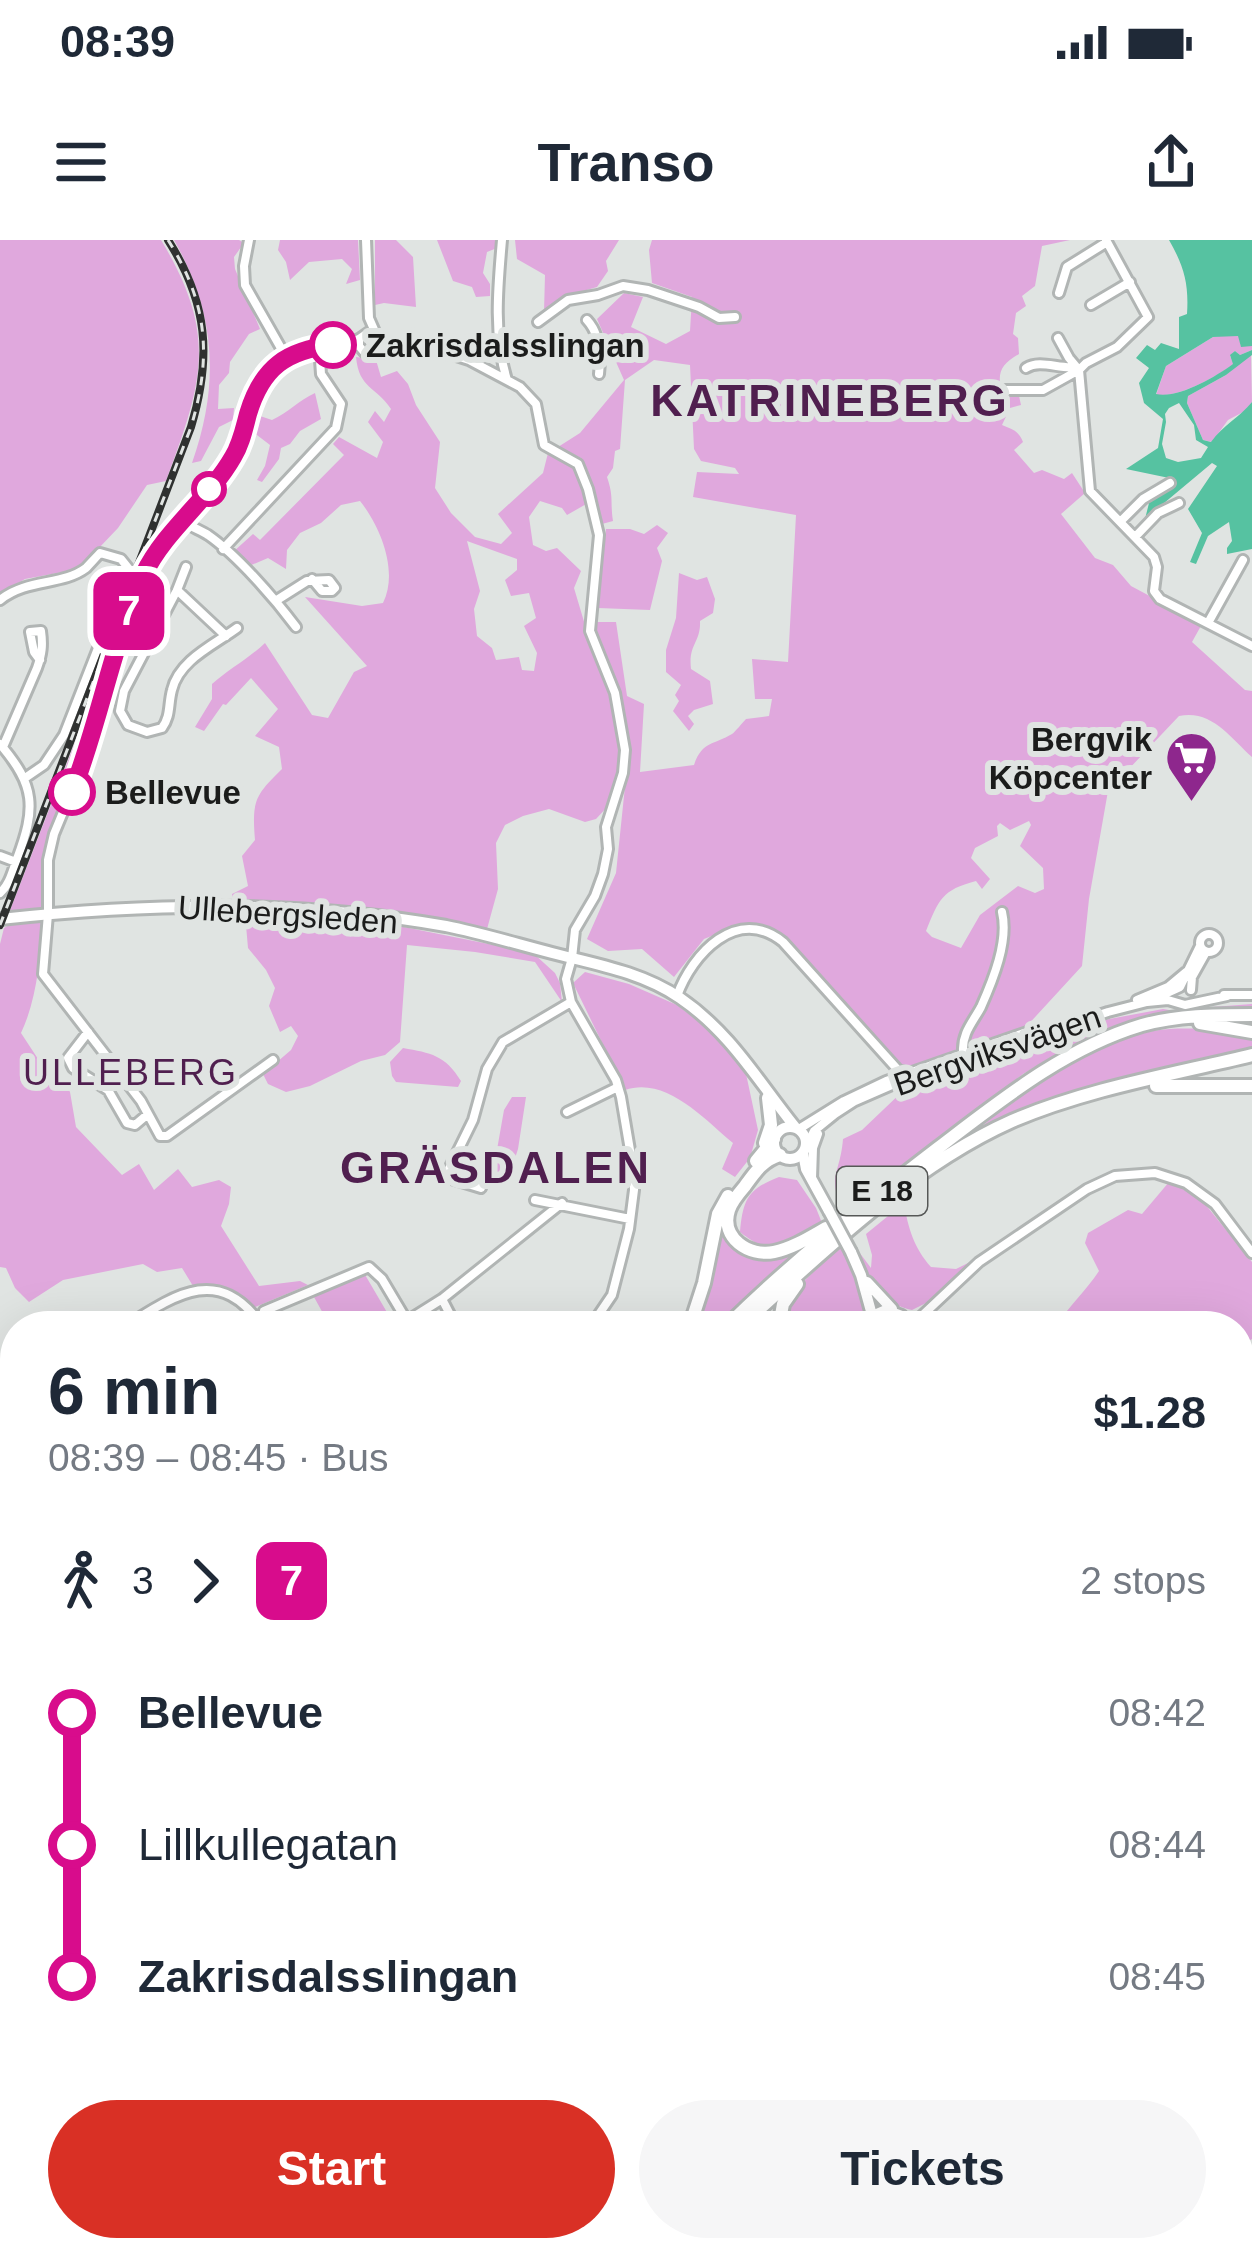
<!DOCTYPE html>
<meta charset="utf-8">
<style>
:root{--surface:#fff;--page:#f6f6f7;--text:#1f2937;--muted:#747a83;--accent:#d93025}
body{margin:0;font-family:Helvetica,sans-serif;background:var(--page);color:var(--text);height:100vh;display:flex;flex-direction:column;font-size:45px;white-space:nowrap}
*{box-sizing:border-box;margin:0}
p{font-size:39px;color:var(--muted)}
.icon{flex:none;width:66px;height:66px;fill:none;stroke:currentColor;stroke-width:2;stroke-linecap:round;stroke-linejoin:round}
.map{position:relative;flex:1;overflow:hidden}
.side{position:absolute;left:0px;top:1071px;width:1254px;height:951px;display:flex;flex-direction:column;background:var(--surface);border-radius:48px 48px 0 0;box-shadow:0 12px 48px #0002}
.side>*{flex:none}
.badge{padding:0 24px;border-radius:18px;font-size:42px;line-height:78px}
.map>.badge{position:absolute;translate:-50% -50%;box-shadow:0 0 0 6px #fff}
.legs{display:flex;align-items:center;gap:18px;height:132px;padding:0 48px;font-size:39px}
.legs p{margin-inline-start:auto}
.overview{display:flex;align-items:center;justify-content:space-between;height:204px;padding:0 48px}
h1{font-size:66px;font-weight:800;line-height:90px}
.button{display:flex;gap:24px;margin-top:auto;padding:24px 48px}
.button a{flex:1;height:138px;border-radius:72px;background:var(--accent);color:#fff;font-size:48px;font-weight:800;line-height:138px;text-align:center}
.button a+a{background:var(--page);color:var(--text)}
ul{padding:0 48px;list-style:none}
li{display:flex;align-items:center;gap:42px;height:132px;font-size:45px}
li i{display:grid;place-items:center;width:18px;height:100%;margin:0 15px;background:currentColor}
li i::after{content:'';width:30px;height:30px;margin:-15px;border:9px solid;border-radius:50%;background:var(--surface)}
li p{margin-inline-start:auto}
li:first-child i{background:linear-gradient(#0000 50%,currentColor 0)}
li:last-child i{background:linear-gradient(currentColor 50%,#0000 0)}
.status{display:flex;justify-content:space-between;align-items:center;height:84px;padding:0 60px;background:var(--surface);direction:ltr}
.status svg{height:33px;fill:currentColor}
header{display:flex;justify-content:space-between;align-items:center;height:156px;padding:0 48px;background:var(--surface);font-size:54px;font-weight:800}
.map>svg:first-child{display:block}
.green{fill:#e0a8dd;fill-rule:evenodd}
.water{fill:#56c2a1;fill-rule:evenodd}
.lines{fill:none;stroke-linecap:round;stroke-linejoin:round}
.stream{stroke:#56c2a1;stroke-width:3}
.minor-casing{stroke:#b1b5b4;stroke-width:14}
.major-casing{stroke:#b1b5b4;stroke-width:16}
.highway-casing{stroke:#b1b5b4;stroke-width:18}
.minor{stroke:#fff;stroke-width:8}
.major{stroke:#fff;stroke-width:10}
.highway{stroke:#fff;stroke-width:12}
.rail-casing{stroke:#2f3130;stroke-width:8}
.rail{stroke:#e0e4e2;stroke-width:3;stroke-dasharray:9;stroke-linecap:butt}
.major-bridge-casing{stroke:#b1b5b4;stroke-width:16;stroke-linecap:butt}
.major-bridge{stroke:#fff;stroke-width:10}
.line-1-casing{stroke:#fff;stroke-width:27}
.line-1{stroke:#d80c8c;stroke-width:18}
.stop-1-dot{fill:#fff;stroke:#d80c8c;stroke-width:6}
.labels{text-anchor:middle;stroke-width:12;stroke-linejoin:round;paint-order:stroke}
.shield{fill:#e0e4e2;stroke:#565857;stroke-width:3}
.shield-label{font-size:30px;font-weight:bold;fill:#1b1c1b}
.stop-label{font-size:33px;font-weight:bold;fill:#1b1c1b;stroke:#e0e4e2;text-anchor:start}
.poi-label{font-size:33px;font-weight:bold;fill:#1b1c1b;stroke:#e0e4e2;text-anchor:end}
.street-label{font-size:33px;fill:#1b1c1b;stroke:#e0e4e2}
.neighbourhood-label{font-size:36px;letter-spacing:3px;fill:#501f4f;stroke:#e0e4e2}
.district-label{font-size:45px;font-weight:bold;letter-spacing:3px;fill:#501f4f;stroke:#e0e4e2}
</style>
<div class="status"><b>08:39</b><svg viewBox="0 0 49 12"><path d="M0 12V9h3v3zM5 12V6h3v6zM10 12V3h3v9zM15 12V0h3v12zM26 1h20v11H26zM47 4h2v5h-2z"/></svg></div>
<header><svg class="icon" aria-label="menu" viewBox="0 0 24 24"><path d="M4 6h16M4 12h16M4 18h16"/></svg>Transo<svg class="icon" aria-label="share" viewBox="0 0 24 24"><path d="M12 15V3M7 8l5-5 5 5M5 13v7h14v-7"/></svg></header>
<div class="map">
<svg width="1252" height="2020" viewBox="0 0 1252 2020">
<rect width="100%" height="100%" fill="#e0e4e2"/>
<!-- green -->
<path class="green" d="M0,0H161C219,96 202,143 166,241L147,245L118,288L79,329L25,339L0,354Z
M174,0H239L244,3L234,17L235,29L260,89L249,94L230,122L229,133L219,145L218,169L234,168L233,180L219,187L201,221L192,223C220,143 216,74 174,0Z
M280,0H358L360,40L346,44L352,29L342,19L309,22L290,40L286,22L278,10Z
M375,0H396L413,17L416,67L384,63L375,65Z
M437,0H497V8L487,12L483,33L490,44V56L476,57L472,47L453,41Z
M515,0H619L606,21L608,31L597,47L566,56L544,72L545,35L517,19Z
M652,0H1070L1042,6L1035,46L1022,56L1026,66L1016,73L1013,94L1018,98L1019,114C1000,125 996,134 1003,155L1019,156L1021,165L1010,168L1002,185C1012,189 1019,191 1023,202L1014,210L1034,233L1042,230L1064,239L1072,233L1085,253L1061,274L1095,318L1113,325L1131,346L1202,384L1192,402L1245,450L1252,451V517C1230,497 1211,469 1179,476L1108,551L1089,659L1082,726L1025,788L907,829L898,825L781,694L763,685L742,684L704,699L674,737L642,709L608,711L587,699L616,633L629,508L616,446L595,396L593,382H616L627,456L644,464L640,532L694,525C702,501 714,505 732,494C734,493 744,481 746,479L769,476L772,459H755L752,419L788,422L796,275L693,257L697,232L739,234L735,228L701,221L694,209L690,125L654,120L625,140L620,209L615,211L613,228L607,237C614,257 610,262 613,281L602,284L587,229L581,218L558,207L580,193L624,140L597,79L624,53L643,57L631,87L666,104L690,91L692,57L652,43L649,10ZM1029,581L1031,585L1020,606L1043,628L1044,649L1035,653L1018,646L980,675L961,708L932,697L926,691C939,659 942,650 976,641L982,649L990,639L971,618L975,608L998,596L997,586L1000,583L1010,590Z
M1225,95L1239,96L1241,106H1252V110L1240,115L1235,111L1230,116L1234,124C1214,138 1178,158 1156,155L1166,126L1213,97Z
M1251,114L1252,162L1245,171L1228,180L1212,202L1203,200L1187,163L1188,156L1226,135Z
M356,117L376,120L381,137L397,131L408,144L416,165L440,202L435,248L451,273L475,297L501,304L512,293L498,274L543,233L548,213C578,225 580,233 588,263L567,275L562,268L540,261L529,277L533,305L546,311L557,308L581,331L574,348L588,395L603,430L615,475L620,521L609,565L596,579L585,582L549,569L523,576L505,585L496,603L498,649L487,689L305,663L233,661L232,654L248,646L242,616L255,600C252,562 254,556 282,529L279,507L255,496L278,469L251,438L226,465L223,464L204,491L195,487L212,459V444C229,429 248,419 265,403L312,475L328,478L354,432L367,426L305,357L362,366L383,363C399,331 380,286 360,261L341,265L321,283L300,293L287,310L286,329L268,318L249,326L233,312L253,294L260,300L344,215L333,204L339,197L377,218L383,202L368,182L375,171L384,182L391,169C376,146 359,149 356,117ZM467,301L517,319V330L505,340L511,356L529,353L536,378L524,386L537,413L534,431L522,430L519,417L496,420L492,408L477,396L474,369L480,351Z
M315,153L321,179L300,191L290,204L281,208L279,219L262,242L257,240L265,226L270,205L253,192L257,175L272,180C288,173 299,160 315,153Z
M657,285L668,293L657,308L662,321L650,370L598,368L606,289H630L644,294Z
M679,333L697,340L707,337L715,359L713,373L700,381C701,403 688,404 691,429L710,441L713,464L694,470L688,476L694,484L689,491L673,471L679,461L675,455L681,445L666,432V410L676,378Z
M76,500L86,502L43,612L44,663L40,669L9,673Z
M245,674L399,686L533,713L555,733L560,743L562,762L535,722L475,712L407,705L400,802L385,815L361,821L310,846L286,852L268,844L263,834L291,810L298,796L291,786L280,792L269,766L275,748L266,730L248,708Z
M42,681L44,685C39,722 37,759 21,793L42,825L59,833L70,852L76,887L122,935L139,924L154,950L178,929L192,947L219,940L231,947L229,964L221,986L259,1046L300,1041L308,1045L253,1068C234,1046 222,1042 193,1046L182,1028L157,1032L143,1024L63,1040L29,1062L15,1048L6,1028L0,1027V704L4,688L12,683Z
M585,732L629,744L677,765L710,790L745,829L758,890L750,918L735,937L722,929L733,903C704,879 666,836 625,850L573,743Z
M1252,764V771L1103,794L1055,815L1023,834L844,973C826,935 840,936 843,899L862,890L905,849L1093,782L1163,769L1181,772L1199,768Z
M1219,789L1252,800V810L1125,841L960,904C1017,858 1079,804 1153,791C1174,787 1198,789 1219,789Z
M403,808C431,813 445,815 461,841L458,847L396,842L392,836L390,822Z
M512,857H526L518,909L507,943L492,938L504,870Z
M771,907L774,914C761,920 754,930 746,940C738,950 728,961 724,973C717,996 742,1018 763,1018C779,1019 795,1010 810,1004L722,1086H693C708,1044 710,998 729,957Z
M779,937L797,940L816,968L822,983C788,1004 776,1021 740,992C743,959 748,949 779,937Z
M1169,942L1183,947L1201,959L1252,1022V1099L1239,1106V1086H1057C1069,1065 1086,1051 1099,1031L1085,1003L1088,993L1128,970L1142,974Z
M904,963C908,988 914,1008 931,1027L956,1029L974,1020L926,1063L912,1070C882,1064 869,1039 856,1013L859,1012L871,1028L872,1015L866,994Z
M842,1007L867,1065L863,1085L783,1086C786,1051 816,1029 842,1007Z
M364,1033L395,1086H330L314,1057Z
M1252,1245V1412H1239V1252Z
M1239,1730H1252V1845L1239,1884Z
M1239,1897L1252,1904V2020H903L908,2007H1069L1070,2010L1080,2007H1239Z
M505,2007H697L704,2020H509Z"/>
<!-- water -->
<path class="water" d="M1169,0H1252V106L1241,107L1238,96L1213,97L1166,126L1156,154C1177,159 1214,138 1233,124L1230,115L1235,111L1240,115L1252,110V115L1226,135L1188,156L1187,163L1203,200L1211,202C1224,184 1239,178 1252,162V309L1227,314V308L1232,301L1229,282L1208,296L1196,324L1190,322L1202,293L1188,269L1217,226L1212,223L1145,279L1150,259L1174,239L1126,229L1158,208L1163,179L1144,163L1139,143L1149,128L1136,118L1147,105L1155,110L1161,103L1179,109V77L1187,74C1189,44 1184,26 1169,0ZM1179,163L1194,185L1196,200L1208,207L1201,218L1178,222L1166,218L1162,204L1166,182L1165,174L1169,168Z"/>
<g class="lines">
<!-- stream -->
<path class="stream" d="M0,2004L18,2020"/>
<defs>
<path id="minor" d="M249,0L244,26L245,45L286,117
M366,0L369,78L376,94
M502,0C498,46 493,95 507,140
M1106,0L1148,77L1117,107L1086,123L1079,130L1090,251L1154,317L1157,327L1154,351L1160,359L1252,406
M1059,53L1067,27L1107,2
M1091,65L1130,42
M587,80C600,94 601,116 599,134
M538,82L568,60L598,55L623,46L648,50L699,67L719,78L735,77
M380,100L422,105L469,120L520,147L536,164L544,205L578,224L588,249L599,295L590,391L615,453L625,510L623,533L606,587L608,609L603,634L595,656L575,690L572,718L566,739L571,762L616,840L621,857L633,928L634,950L629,989L612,1055L591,1086
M346,103L359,99L369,92L378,96L380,106L374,113H365L359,106V99
M1026,128C1040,119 1058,129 1075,127
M1005,150H1043L1079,130L1069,118L1058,98
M183,281C191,287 200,290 208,295C237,315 275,359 296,387
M1120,282L1143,259L1170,243
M1135,297L1158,273L1179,263
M223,309L336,188L341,164L321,134L319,106
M186,327L177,350L124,451L120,471L128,485L147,492L162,488C171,476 168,465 172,450C179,420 214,405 237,388
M177,350L226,396
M0,360C28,338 62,346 86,328C87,327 99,314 100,313L121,319L129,329L64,495L44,525L25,538
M277,360L307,341L329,340L335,348L332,351H322L312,339
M1208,383L1243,320
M0,504C36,546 36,568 17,619C12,632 10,644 0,653
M3,507L37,428C42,414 43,405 41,391L30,392L34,412L40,420
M0,616L16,622
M1200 703a9 9 0 1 1 18 0a9 9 0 1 1-18 0Z
M1191,750L1192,737L1206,712
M1224,755H1252
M677,756C692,714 737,665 783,702L898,830L906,832
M1158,757L1180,747L1200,706
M1137,760L1168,747L1186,732
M88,792L68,818L73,828L108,850L127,883L135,885L148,874
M963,811C962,793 973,782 981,767C993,740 1009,701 1002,672
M273,820L167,896H160L141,861L43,734L48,674V620L54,594L85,519L114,413L145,333L161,307L236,214L250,167L276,124L301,109L334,104L359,106
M567,872L618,847
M799,889L844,861L886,841L1027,792
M806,907L814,891L835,874L855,861L910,837L1108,772L1147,762L1168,760L1185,765L1227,756
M812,938L813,908L818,894
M481,948L445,937L473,880L487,829L503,802L571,762
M535,960L630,979
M442,1059L456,1086
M126,1086C176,1054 220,1024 262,1086
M270,1086L264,1071L369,1027L382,1039L407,1081L442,1059L562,963
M868,1086L872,1075L886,1069L902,1075L907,1086
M911,1086L979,1022L1087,949L1115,936L1155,933L1186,943L1215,964L1252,1013
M1249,1137L1247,1128H1243L1245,1135L1252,1141
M1239,1165L1252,1158
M1239,1216H1245V1219L1239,1221
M1239,1434L1249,1433V1440H1242L1239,1437
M0,1461L15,1468
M1239,1492L1252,1491
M0,1520L15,1527
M1245,1572L1247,1594L1252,1609
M1239,1573L1252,1571
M0,1619L15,1616
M1239,1666L1252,1679
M0,1675L15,1673
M0,1803L15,1789
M1239,1893L1252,1901
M0,1917L15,1933
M0,1969L15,1981
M45,2007L61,2020
M97,2007L104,2020
M703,2007L710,2020L753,2007
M827,2007L835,2020
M121,2020L137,2007
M379,2020L380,2007
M872,2020L878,2007"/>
<path id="major" d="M0,679C149,663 298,660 446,686C481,693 517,704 552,713C595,724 642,732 680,758C730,792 758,841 795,887
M774 903a16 16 0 1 1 32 0a16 16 0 1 1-32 0Z
M803,913L806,929L829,971
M851,1012L861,1035L872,1075
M867,1042L892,1069"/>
<path id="highway" d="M1200,783L1252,792
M1156,846H1252
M765,903L771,885L768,858
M780,915C763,920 755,932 745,946C739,953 732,961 729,970C720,998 749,1017 774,1012C793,1008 810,997 826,988
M756,921L774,899
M690,1086L704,1043L718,974L728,956
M727,1086C793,1021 865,964 938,908C1001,860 1065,808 1142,785C1178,775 1215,775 1252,775
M741,1086C821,1013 913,925 1012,881C1086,849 1174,834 1252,815
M779,1086L783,1064L797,1044
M0,1764L15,1750
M0,1777L15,1763"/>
</defs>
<!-- minor casing -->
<use href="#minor" class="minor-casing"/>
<!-- major casing -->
<use href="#major" class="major-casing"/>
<!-- highway casing -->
<use href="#highway" class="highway-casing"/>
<!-- minor -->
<use href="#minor" class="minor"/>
<!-- major -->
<use href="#major" class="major"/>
<!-- highway -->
<use href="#highway" class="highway"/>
<defs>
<path id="rail" d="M0,685L191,187C212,117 208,63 168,0"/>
</defs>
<!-- rail casing -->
<use href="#rail" class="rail-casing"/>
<!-- rail -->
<use href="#rail" class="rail"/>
<defs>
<path id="major-bridge" d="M829,971L851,1012"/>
</defs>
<!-- major-bridge casing -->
<use href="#major-bridge" class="major-bridge-casing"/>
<!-- major-bridge -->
<use href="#major-bridge" class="major-bridge"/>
</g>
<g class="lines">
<defs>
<path id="line-1" d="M72,552C100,481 112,404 144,334C165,290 209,259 233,217C241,204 244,189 248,174C262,127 287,110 333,105"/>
</defs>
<!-- line-1 casing -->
<use href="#line-1" class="line-1-casing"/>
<!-- line-1 -->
<use href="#line-1" class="line-1"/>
</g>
<!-- icons -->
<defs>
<symbol id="supermarket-pin" viewBox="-11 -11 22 30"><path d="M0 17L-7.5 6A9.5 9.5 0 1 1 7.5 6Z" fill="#8e278d" stroke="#e0e4e2"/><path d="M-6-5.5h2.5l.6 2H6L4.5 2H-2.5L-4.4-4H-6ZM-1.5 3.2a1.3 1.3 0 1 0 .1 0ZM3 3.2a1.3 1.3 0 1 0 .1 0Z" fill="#fff"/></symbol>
</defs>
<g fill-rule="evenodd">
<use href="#supermarket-pin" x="1162" y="488" width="59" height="81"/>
</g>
<!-- markers -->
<g class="stop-1-dot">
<circle cx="333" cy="105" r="21"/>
<circle cx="209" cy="249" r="15"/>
<circle cx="72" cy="552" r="21"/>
</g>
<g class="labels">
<!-- shield labels -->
<rect class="shield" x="837" y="927" width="90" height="48" rx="9"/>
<g class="shield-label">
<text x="882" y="961">E 18</text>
</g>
<!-- stop labels -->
<g class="stop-label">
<text x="366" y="117">Zakrisdalsslingan</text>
<text x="105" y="564">Bellevue</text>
</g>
<!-- poi labels -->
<g class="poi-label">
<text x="1152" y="511">Bergvik<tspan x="1152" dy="38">Köpcenter</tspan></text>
</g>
<!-- street labels -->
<g class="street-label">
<text transform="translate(288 674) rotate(4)" y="12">Ullebergsleden</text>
<text transform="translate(997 810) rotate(-19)" y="12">Bergviksvägen</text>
</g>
<!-- neighbourhood labels -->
<g class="neighbourhood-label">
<text x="131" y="845">ULLEBERG</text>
</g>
<!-- district labels -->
<g class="district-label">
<text x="830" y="176">KATRINEBERG</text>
<text x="496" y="943">GRÄSDALEN</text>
</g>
</g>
</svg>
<b class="badge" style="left:129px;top:371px;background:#d80c8c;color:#fff">7</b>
<section class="side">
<div class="overview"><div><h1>6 min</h1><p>08:39 – 08:45 · Bus</p></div><b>$1.28</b></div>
<div class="legs"><svg class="icon" aria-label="walk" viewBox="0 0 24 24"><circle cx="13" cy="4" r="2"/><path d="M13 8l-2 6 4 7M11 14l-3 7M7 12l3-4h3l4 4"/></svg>3<svg class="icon" aria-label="forward" viewBox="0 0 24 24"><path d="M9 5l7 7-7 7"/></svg><b class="badge" style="background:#d80c8c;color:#fff">7</b><p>2 stops</p></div>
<ul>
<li><i style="color:#d80c8c"></i><b>Bellevue</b><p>08:42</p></li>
<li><i style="color:#d80c8c"></i><span>Lillkullegatan</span><p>08:44</p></li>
<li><i style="color:#d80c8c"></i><b>Zakrisdalsslingan</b><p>08:45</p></li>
</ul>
<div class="button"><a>Start</a><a>Tickets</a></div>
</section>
</div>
